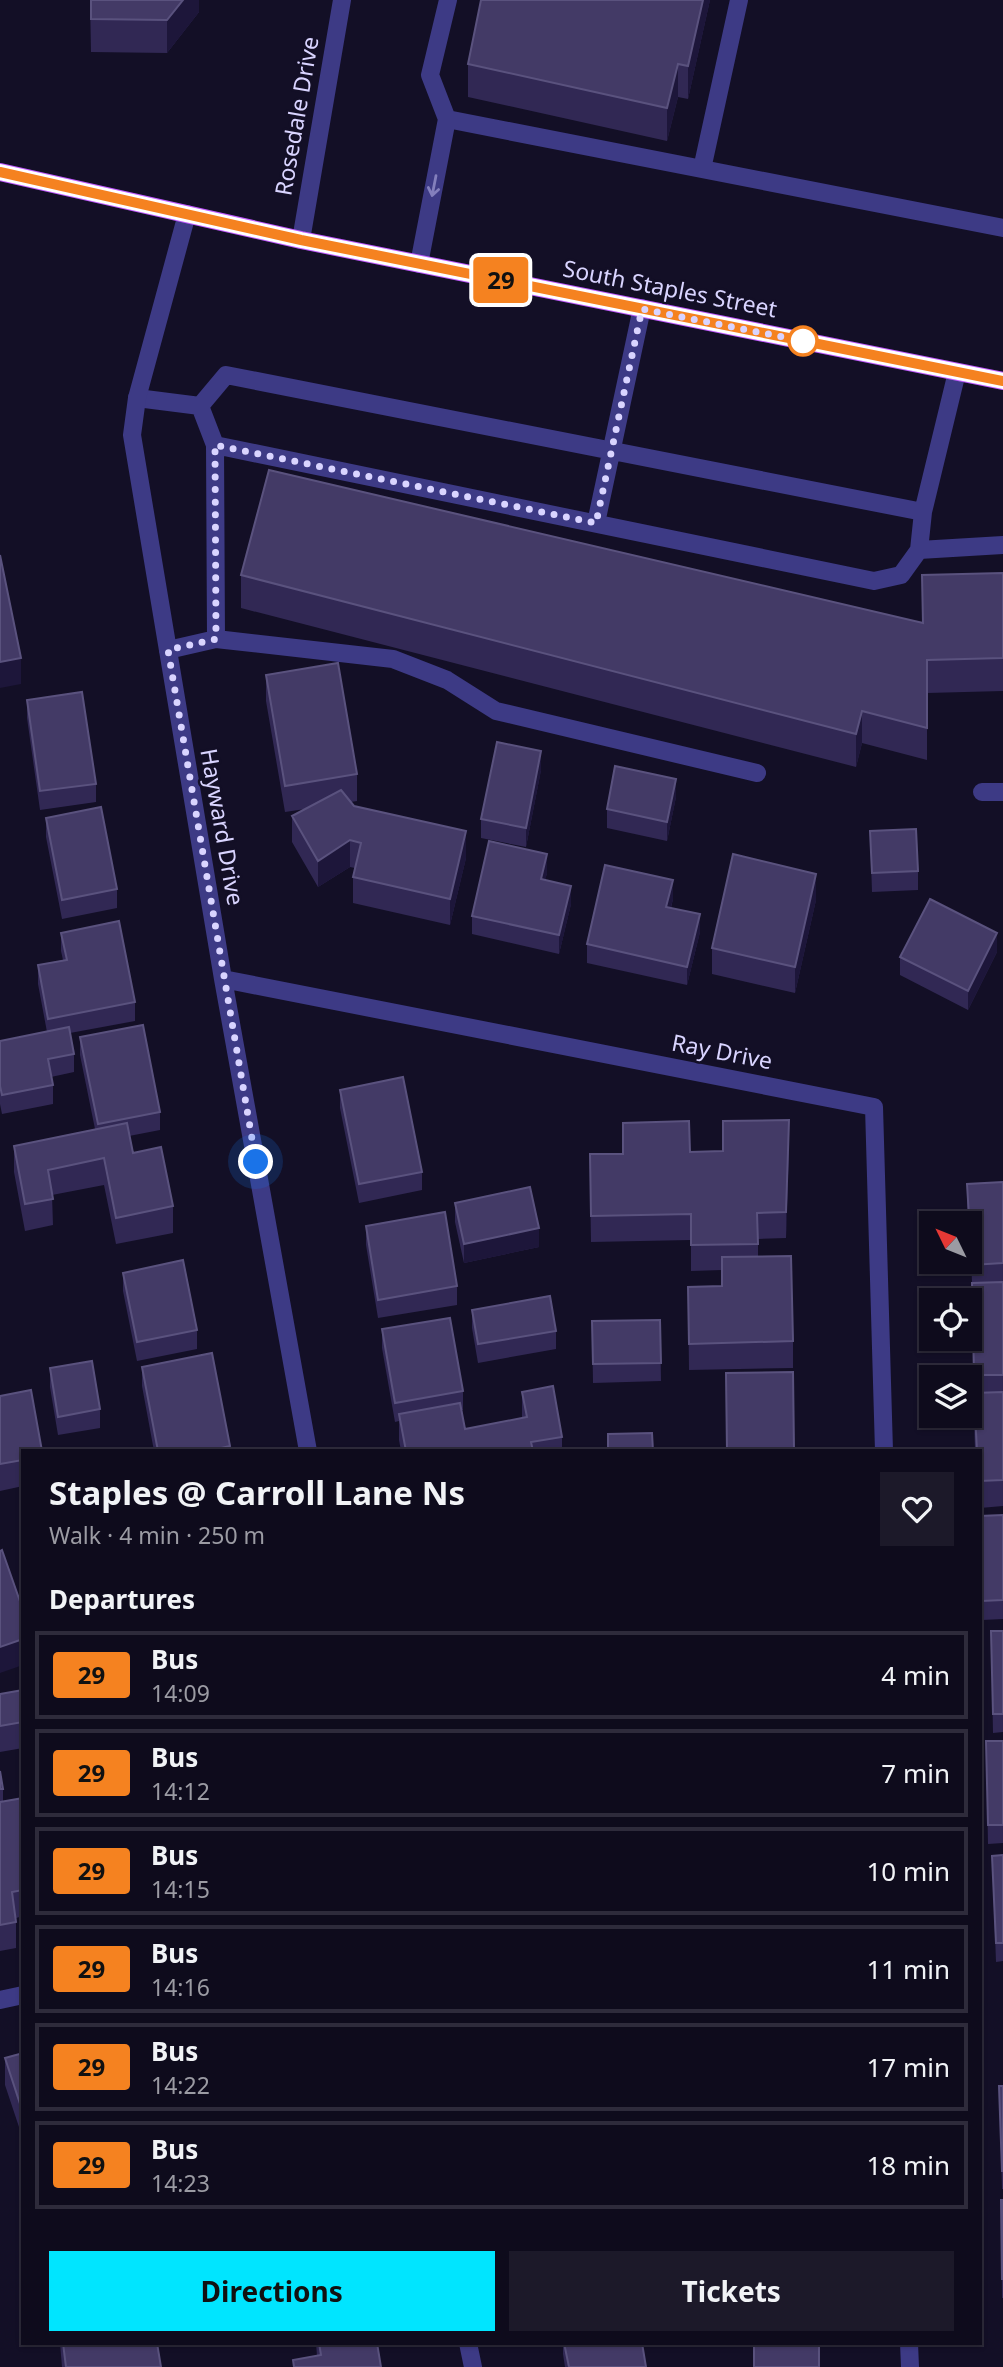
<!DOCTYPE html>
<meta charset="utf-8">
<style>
:root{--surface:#0e0b1c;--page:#1c1929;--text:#f1f3f6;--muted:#9b9ba3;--line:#2e2b3b;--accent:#00e5ff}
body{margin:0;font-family:"Noto Sans",sans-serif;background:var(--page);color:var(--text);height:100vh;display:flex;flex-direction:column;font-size:26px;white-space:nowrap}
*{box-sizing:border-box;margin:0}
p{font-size:23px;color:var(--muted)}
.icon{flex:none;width:38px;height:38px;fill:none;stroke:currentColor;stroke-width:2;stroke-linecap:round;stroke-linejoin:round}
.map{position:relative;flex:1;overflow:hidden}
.side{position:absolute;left:21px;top:1449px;width:961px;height:896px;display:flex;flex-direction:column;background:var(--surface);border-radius:0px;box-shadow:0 2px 5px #0004,0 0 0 2px var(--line)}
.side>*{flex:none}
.badge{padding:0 14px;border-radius:5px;font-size:24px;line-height:46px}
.needle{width:46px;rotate:313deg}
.tools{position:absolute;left:919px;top:1211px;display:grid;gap:14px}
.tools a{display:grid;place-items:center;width:63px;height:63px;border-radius:0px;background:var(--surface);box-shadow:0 2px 5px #0004,0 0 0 2px var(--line);font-size:35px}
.you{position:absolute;width:35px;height:35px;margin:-18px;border:5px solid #fff;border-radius:50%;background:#1a73e8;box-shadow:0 0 0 10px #1a73e833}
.map>.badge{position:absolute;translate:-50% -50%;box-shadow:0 0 0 4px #fff}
h2{padding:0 28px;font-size:26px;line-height:63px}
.round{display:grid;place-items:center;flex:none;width:74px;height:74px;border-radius:0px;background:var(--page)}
.overview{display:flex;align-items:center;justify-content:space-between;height:119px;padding:0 28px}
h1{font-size:33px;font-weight:700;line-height:52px}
.cta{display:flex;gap:14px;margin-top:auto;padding:14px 28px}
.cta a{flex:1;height:80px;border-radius:0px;background:var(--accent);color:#111;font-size:28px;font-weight:700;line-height:80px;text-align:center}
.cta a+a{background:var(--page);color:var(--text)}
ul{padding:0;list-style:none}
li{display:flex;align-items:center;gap:21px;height:88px;margin:0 14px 10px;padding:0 14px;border:4px solid var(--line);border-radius:0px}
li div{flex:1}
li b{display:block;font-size:26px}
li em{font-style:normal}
li .badge{min-width:77px;font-weight:700;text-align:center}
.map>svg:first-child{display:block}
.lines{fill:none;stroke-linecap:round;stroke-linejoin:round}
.lane{stroke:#3d3a85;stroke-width:18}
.street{stroke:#3d3a85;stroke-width:18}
.primary{stroke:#c25bff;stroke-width:18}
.wall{fill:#312854}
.shaded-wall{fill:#1d163a}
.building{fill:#433a66;stroke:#5a527e;stroke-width:2}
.oneway{stroke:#837fbc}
.line-casing{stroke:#fff;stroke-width:16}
.line{stroke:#f58220;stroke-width:10}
.walk{stroke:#d9d4ff;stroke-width:7;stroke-dasharray:0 12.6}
.stop-dot{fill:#fff;stroke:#f58220;stroke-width:3.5}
.labels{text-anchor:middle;stroke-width:5;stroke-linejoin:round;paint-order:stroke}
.street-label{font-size:23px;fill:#d9d4ff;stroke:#130f26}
</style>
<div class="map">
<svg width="1003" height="2367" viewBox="0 0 1003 2367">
<rect width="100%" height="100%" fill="#130f26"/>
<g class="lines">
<!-- lane -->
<path class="lane" d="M447,119L1003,228
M702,169L739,0
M419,264L447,119L430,75L448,0
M137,398L200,406L215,445L874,581L901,575L919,550L923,512L957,372
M200,406L226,375L923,512
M596,523L642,308
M919,550L1003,545
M216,639L393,659L447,680L496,711L757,773
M168,650L216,639L215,445
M982,792H1003"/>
<!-- street -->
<path class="street" d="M187,214L137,398L132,435L223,979L308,1451
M301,240L342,0
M223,979L874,1107L884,1451
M0,2000L23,1995
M468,2343L473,2367
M909,2343L910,2367"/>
<!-- primary -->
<path class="primary" d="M0,172L301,240L1003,381"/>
</g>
<!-- wall -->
<path class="wall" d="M90,0H199V12L167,53L91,52Z
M481,0H710L688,99L678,97L667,141L468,97V64Z
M1003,573V691L927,693V760L862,743L856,767L241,608V575L922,622V575Z
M266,675L357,774V801L351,802L354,806L466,858L450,925L353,903V877L355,868L350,867L318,887L292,842V816L305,809L285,812L266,701Z
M27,700L96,784V802L40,810L27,718Z
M541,770L526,847L481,838V819Z
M676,797L667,841L607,828V809Z
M46,818L117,889V908L62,919L46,837Z
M870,831L918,871V890L872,892Z
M547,873L545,880L571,904L559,954L472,934V916Z
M673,899L671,908L700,932L687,985L587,963V944Z
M816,900L795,993L712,974V948Z
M61,933L135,1002V1021L70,1033L74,1054V1072L51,1077L53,1085V1104L2,1114L0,1104V1041L47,1032L38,984V965L63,960L61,951Z
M997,952L968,1010L900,975V957Z
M80,1037L160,1112V1130L129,1136L133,1153L173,1206V1233L116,1244L104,1185L52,1195L53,1225L25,1231L14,1172V1146L95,1129L80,1055Z
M340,1090L422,1172V1190L359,1203L340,1108Z
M789,1146L786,1238L758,1239V1257L793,1341V1368L689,1370L688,1287L722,1286V1270L691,1271V1240L591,1242L590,1181L690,1152L723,1151Z
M1003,1182V1282L986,1283L1003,1282V1506L980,1508V1451H975L974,1419L972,1283L970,1223H968L967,1202V1184Z
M455,1203L539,1247L464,1263L455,1222Z
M366,1226L457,1286V1305L378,1318L366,1245Z
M123,1273L197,1330V1349L137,1361L123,1291Z
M472,1310L556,1331V1349L478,1363L472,1328Z
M660,1320L661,1381L593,1383L592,1321Z
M382,1329L463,1391V1410H462L465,1429L522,1418V1392L562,1437V1451H401L399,1440V1421L395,1422L382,1348Z
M142,1367L230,1446V1451H154L142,1386Z
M50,1368L100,1409V1428L58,1435L50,1387Z
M0,1396L23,1451V1486L0,1491Z
M1003,1515V1619L982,1620L980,1516Z
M991,1631H1003V1732L993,1733Z
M23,1690V1748L0,1752V1694Z
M986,1741H1003V1843L988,1844Z
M0,1771L3,1789V1801L23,1798V1916L16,1918V1948L0,1951Z
M1003,1855V1961L996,1962L992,1856Z
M23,2053V2139L5,2085V2058Z
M999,2086H1003V2189H1002Z
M1001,2200H1003V2298H1002Z
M60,2343H130L161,2367H62Z
M316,2343H377L381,2367H293V2360L317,2356Z
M563,2343H642L646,2367H565L563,2354Z"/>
<!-- shaded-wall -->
<path class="shaded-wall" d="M183,0H199V12L167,53V20Z
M703,0H710L688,99V66Z
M678,64V97L667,141V108Z
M21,658V684L0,688V662Z
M862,711V743L856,767V734Z
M541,751V770L526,847V828Z
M676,779V797L667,841V822Z
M466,831V858L450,925V899Z
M350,840V867L318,887V861Z
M547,854V873L541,898V879Z
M816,874V900L795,993V967Z
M673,880V899L666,925V907Z
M571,886V904L559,954V935Z
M700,914V932L687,985V967Z
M997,933V952L968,1010V991Z
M789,1120V1146L786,1238V1212Z
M539,1228V1247L464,1263V1244Z
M23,1639V1665L0,1673V1647Z"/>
<!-- building -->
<path class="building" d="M91,0H183L167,20L91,19Z
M481,0H703L688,66L678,64L667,108L468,64Z
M269,470L923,623L922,575L1003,573V658L927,660V728L862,711L856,734L241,575Z
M0,555L21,658L0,662Z
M338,663L357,774L285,786L266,675Z
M82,692L96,784L40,791L27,700Z
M497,742L541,751L526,828L481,819Z
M615,766L676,779L667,822L607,809Z
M341,790L354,806L466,831L450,899L353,877L361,843L350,840L318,861L292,816Z
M101,807L117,889L62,900L46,818Z
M916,829L918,871L872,873L870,831Z
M489,841L547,854L541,879L571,886L559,935L472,916Z
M733,854L816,874L795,967L712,948Z
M605,865L673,880L666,907L700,914L687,967L587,944Z
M930,899L997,933L968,991L900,957Z
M119,921L135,1002L48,1019L38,965L67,960L61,933Z
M143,1025L160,1112L98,1124L80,1037Z
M69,1027L74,1054L48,1059L53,1085L2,1095L0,1086V1041Z
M403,1077L422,1172L359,1184L340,1090Z
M789,1120L786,1212L757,1213L758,1244L691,1245V1214L591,1216L590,1154H623V1123L689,1121L690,1152L723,1151V1121Z
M127,1123L133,1153L161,1147L173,1206L116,1218L104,1158L48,1170L53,1199L25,1204L14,1146Z
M1003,1182V1263L972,1265L967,1184Z
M530,1187L539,1228L464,1244L455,1203Z
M445,1212L457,1286L378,1300L366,1226Z
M791,1256L793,1341L689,1344L688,1287L722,1286V1257Z
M183,1260L197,1330L137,1342L123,1273Z
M1003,1282V1375H974L972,1283Z
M550,1296L556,1331L478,1344L472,1310Z
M450,1318L463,1391L395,1403L382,1329Z
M660,1320L661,1363L593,1364L592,1321Z
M212,1353L230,1446L208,1451H158L142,1367Z
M92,1361L100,1409L58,1417L50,1368Z
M793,1372L794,1451H727L726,1373Z
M553,1386L562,1437L531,1442L533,1451H406L399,1414L460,1403L465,1429L527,1417L522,1392Z
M31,1390L42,1451H23V1460L0,1464V1396Z
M1003,1392V1480L980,1481V1451H977L974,1393Z
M652,1433L653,1451H608V1434Z
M1003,1515V1600L982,1601L980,1516Z
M2,1550L23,1610V1639L0,1647V1551Z
M991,1631H1003V1714H993Z
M23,1690V1722L0,1726V1694Z
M986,1741H1003V1825H988Z
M0,1771L3,1789H0Z
M23,1798V1890L12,1892L16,1922L0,1925V1802Z
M1003,1855V1943H996L992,1856Z
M23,2053V2113L5,2058Z
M999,2086H1003V2171H1002Z
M1001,2200H1003V2279H1002Z
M63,2343H130V2344L157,2343L161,2367H66Z
M319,2343H377L381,2367H294L293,2360L321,2355Z
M564,2343H642L646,2367H569Z
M754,2343H819V2367H754Z"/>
<!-- one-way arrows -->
<defs><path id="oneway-shaft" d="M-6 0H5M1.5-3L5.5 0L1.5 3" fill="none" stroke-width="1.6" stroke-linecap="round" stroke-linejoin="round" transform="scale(1.75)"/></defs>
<use class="oneway" href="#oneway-shaft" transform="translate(434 186) rotate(101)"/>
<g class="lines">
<defs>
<path id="line" d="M0,172L301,240L1003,381"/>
</defs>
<!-- line casing -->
<use href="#line" class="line-casing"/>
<!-- line -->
<use href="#line" class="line"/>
<!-- walk -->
<path class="walk" d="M256,1162L168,650L216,639L215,445L596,523L642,309L803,341"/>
</g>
<!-- markers -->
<circle class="stop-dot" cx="803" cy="341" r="14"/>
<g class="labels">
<!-- street labels -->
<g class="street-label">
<text transform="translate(297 116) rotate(-80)" y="8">Rosedale Drive</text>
<text transform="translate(670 289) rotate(11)" y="8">South Staples Street</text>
<text transform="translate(222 827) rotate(80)" y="8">Hayward Drive</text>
<text transform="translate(722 1052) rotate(11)" y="8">Ray Drive</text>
</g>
</g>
</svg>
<div class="tools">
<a><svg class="needle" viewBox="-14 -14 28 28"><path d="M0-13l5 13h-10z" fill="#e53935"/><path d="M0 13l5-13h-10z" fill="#9b9ba3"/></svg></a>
<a><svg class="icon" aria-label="locate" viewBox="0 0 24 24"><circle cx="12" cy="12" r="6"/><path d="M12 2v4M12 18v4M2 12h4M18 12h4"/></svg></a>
<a><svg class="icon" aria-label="layers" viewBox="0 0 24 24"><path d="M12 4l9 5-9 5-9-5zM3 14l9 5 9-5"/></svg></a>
</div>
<div class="you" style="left:256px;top:1162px"></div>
<b class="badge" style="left:501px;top:280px;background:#f58220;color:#111">29</b>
<section class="side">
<div class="overview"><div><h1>Staples @ Carroll Lane Ns</h1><p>Walk · 4 min · 250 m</p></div><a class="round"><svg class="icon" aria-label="heart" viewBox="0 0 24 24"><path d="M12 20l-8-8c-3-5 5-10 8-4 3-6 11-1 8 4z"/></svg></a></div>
<h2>Departures</h2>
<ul>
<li><span class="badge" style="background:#f58220;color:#111">29</span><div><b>Bus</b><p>14:09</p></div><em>4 min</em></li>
<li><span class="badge" style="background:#f58220;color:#111">29</span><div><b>Bus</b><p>14:12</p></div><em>7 min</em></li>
<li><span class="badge" style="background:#f58220;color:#111">29</span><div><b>Bus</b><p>14:15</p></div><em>10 min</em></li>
<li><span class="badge" style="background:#f58220;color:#111">29</span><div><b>Bus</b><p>14:16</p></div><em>11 min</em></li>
<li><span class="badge" style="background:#f58220;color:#111">29</span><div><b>Bus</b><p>14:22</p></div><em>17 min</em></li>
<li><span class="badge" style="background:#f58220;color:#111">29</span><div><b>Bus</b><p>14:23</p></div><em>18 min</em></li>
</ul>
<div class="cta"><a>Directions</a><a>Tickets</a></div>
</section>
</div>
